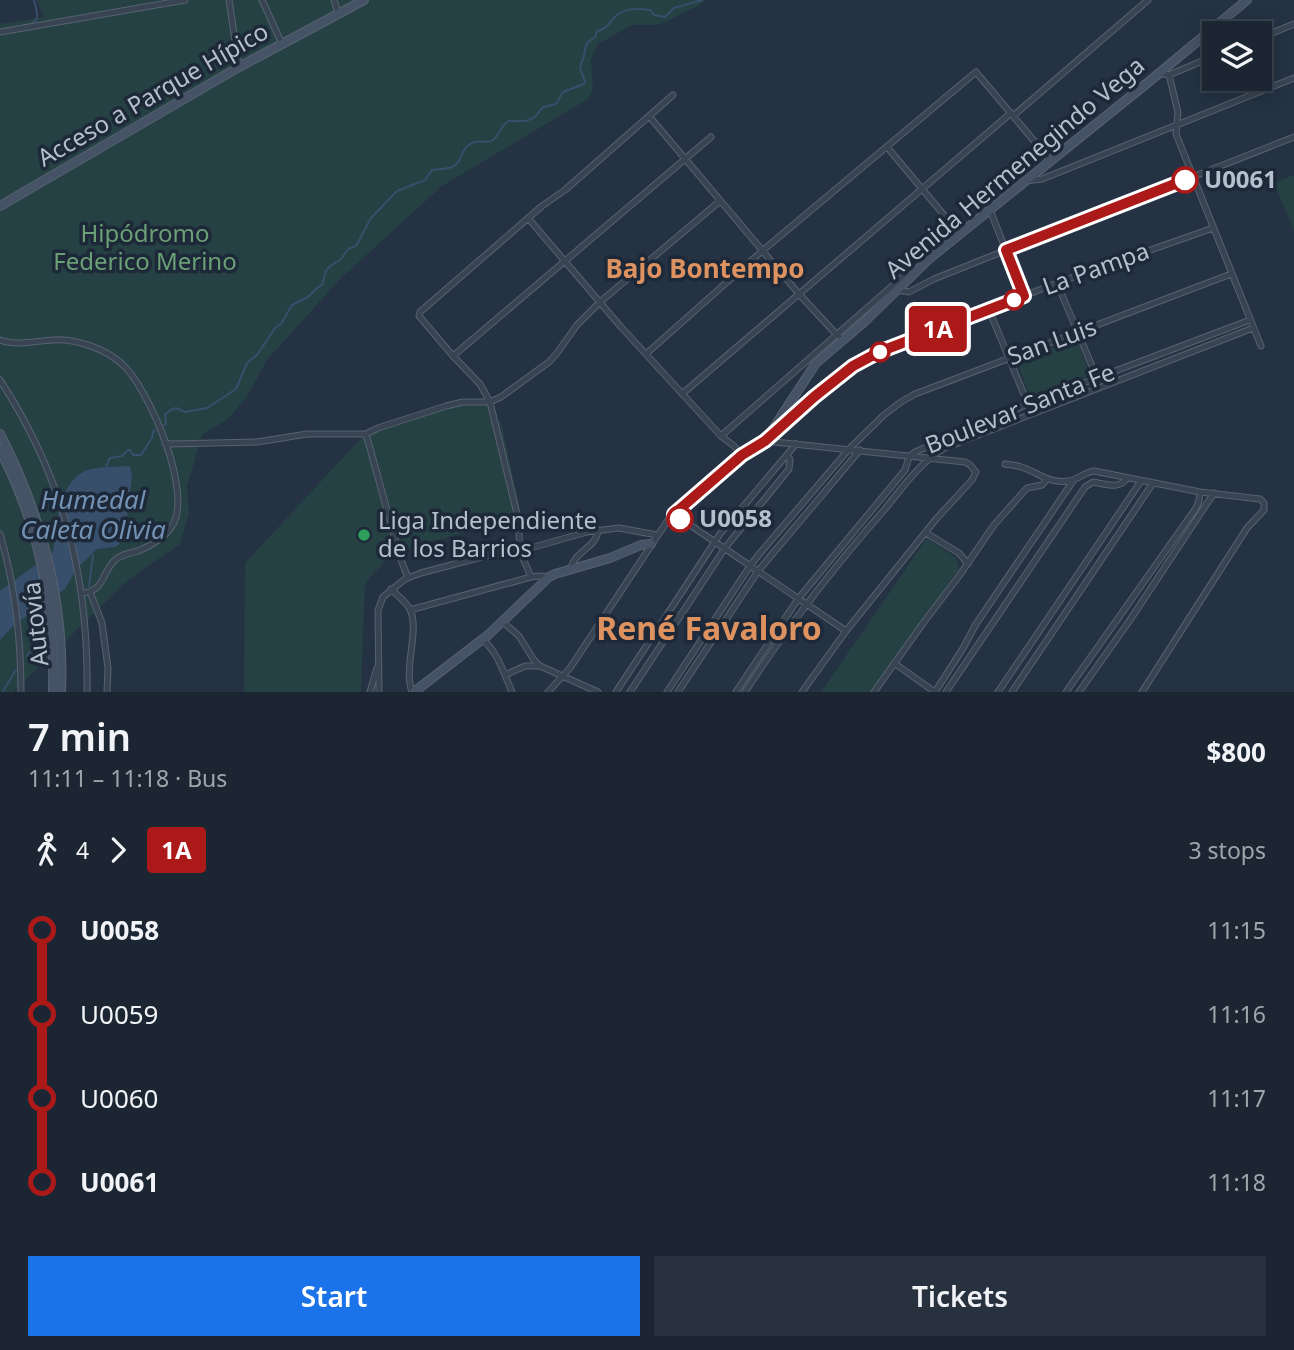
<!DOCTYPE html>
<meta charset="utf-8">
<style>
:root{--surface:#1b2632;--page:#28323e;--text:#f1f3f6;--muted:#a0a5ac;--line:#39434d;--accent:#1a73e8}
body{margin:0;font-family:"Noto Sans",sans-serif;background:var(--page);color:var(--text);height:100vh;display:flex;flex-direction:column;font-size:26px;white-space:nowrap}
*{box-sizing:border-box;margin:0}
p{font-size:23px;color:var(--muted)}
.icon{flex:none;width:38px;height:38px;fill:none;stroke:currentColor;stroke-width:2;stroke-linecap:round;stroke-linejoin:round}
.map{position:relative;height:692px;overflow:hidden}
.details{display:flex;flex-direction:column;background:var(--surface);flex:1}
.details>*{flex:none}
.badge{padding:0 14px;border-radius:5px;font-size:24px;line-height:46px}
.tools{position:absolute;left:1202px;top:21px;display:grid;gap:14px}
.tools a{display:grid;place-items:center;width:70px;height:70px;border-radius:0px;background:var(--surface);box-shadow:0 4px 18px #0003,0 0 0 2px var(--line);font-size:35px}
.map>.badge{position:absolute;translate:-50% -50%;box-shadow:0 0 0 4px #fff}
.legs{display:flex;align-items:center;gap:10px;height:77px;padding:0 28px;font-size:23px}
.legs p{margin-inline-start:auto}
.headline{display:flex;align-items:center;justify-content:space-between;height:119px;padding:0 28px}
h1{font-size:38px;font-weight:600;line-height:52px}
.action{display:flex;gap:14px;margin-top:auto;padding:14px 28px}
.action a{flex:1;height:80px;border-radius:0px;background:var(--accent);color:#fff;font-size:28px;font-weight:600;line-height:80px;text-align:center}
.action a+a{background:var(--page);color:var(--text)}
ul{padding:0 28px;list-style:none}
li{display:flex;align-items:center;gap:24px;height:84px;font-size:26px}
li i{display:grid;place-items:center;width:10px;height:100%;margin:0 9px;background:currentColor}
li i::after{content:'';width:18px;height:18px;margin:-9px;border:5px solid;border-radius:50%;background:var(--surface)}
li p{margin-inline-start:auto}
li:first-child i{background:linear-gradient(#0000 50%,currentColor 0)}
li:last-child i{background:linear-gradient(currentColor 50%,#0000 0)}
.map>svg:first-child{display:block}
.green{fill:#264144}
.water{fill:#374f6b}
.lines{fill:none;stroke-linecap:round;stroke-linejoin:round}
.stream{stroke:#374f6b;stroke-width:2}
.street-casing{stroke:#576270;stroke-width:7}
.secondary-casing{stroke:#576270;stroke-width:10}
.street{stroke:#394452;stroke-width:5}
.secondary{stroke:#465366;stroke-width:8}
.line-1-casing{stroke:#fff;stroke-width:16}
.line-1{stroke:#ac1919;stroke-width:10}
.stop-1-dot{fill:#fff;stroke:#ac1919;stroke-width:3.5}
.leisure-dot{fill:#2e9e5b;stroke:#1d2938;stroke-width:2.5}
.labels{text-anchor:middle;stroke-width:7;stroke-linejoin:round;paint-order:stroke}
.street-label{font-size:24px;fill:#b6bfcc;stroke:#1d2938}
.stop-label{font-size:24px;font-weight:bold;fill:#b6bfcc;stroke:#1d2938;text-anchor:start}
.park-label{font-size:24px;fill:#6b9f75;stroke:#1d2938}
.poi-label{font-size:24px;fill:#b6bfcc;stroke:#1d2938;text-anchor:start}
.neighbourhood-label{font-size:26px;font-weight:bold;fill:#dd9260;stroke:#1d2938}
.water-label{font-size:26px;font-style:italic;fill:#7391b2;stroke:#1d2938}
.district-label{font-size:32px;font-weight:bold;fill:#dd9260;stroke:#1d2938}
</style>
<div class="map">
<svg width="1294" height="692" viewBox="0 0 1294 692">
<rect width="100%" height="100%" fill="#243243"/>
<!-- green -->
<path class="green" d="M36,0H706L698,6L665,22L657,25H632L598,44L591,59L593,90L588,99L442,186L340,279L267,360L246,398L228,419L202,435L187,486L189,514L180,544L127,581L13,692H0V24L44,17Z
M1294,175V231L1274,183Z
M1076,338L1090,375L1031,399L1017,362Z
M490,402L495,422L501,421L521,514L518,515V518L394,552L365,583L361,692H244L245,563L365,434L446,406Z
M927,538L956,558L959,569L870,692H821Z"/>
<!-- water -->
<path class="water" d="M130,466L132,477L124,540L115,547L97,549L77,568L65,589L14,625L0,640V591L53,552C58,525 57,485 85,471C96,466 118,467 130,466Z"/>
<g class="lines">
<!-- stream -->
<path class="stream" d="M3,29C12,26 33,28 37,18C38,13 35,5 34,0
M164,425L166,424L165,415L169,411L176,408L185,412L207,408L236,389L247,363L257,355L275,328L281,324L292,305L308,297L317,288L322,285L326,271L329,267L341,259L348,249L356,246L371,218L397,191L425,180L432,170C439,168 448,170 454,166C464,160 459,148 474,142C481,140 490,145 495,138C501,132 500,127 508,121H526L535,117L543,107L556,104L563,92L584,84L585,82L580,67L584,56L585,48L588,42L595,37L597,31C607,29 609,23 615,17C623,8 639,8 650,10L654,15L665,17L674,8L702,0
M107,470L106,466L110,458L122,456L128,450H130L133,455H141L152,438L153,432L155,430
M89,586L93,555
M27,656L39,639
M3,691L16,670"/>
<defs>
<path id="street" d="M229,0L239,67
M262,0L282,44
M334,0L338,13
M0,32L185,0
M1260,38L1294,24
M1159,73L1169,75L1214,56
M1169,75L1178,112L1176,134L1261,346
M649,116L799,294L837,335L843,339
M1013,116L1148,0
M887,147L959,233
M1026,181L1042,179L1294,78
M990,210L1024,296
M528,218L621,327L721,436L734,446L742,455
M1057,283L1097,378
M897,290L909,292L934,279L984,259L1294,137
M989,310L1028,404
M0,340C17,346 35,341 53,340C75,338 106,349 122,364C149,388 194,494 172,526C165,537 150,546 138,551C130,553 119,555 114,561C101,574 105,591 82,593
M646,354L762,251L976,72L1051,161
M453,356L711,137
M0,380C63,477 89,577 87,692
M682,394L1011,113
M366,434L400,557L408,578
M721,436L906,274L915,270
M765,441L965,462L970,465L976,472L972,480L937,518L846,631L802,692
M165,443L171,444L257,442L307,434H366L378,428L446,406L463,402H490L501,397L549,362L557,353L577,325L600,302L720,201
M1005,464C1010,465 1016,465 1021,467C1038,472 1048,484 1069,481C1078,480 1084,472 1094,471L1200,492L1260,499L1264,503V510L1247,528L1142,692
M674,514L846,631
M926,533L959,553L968,564
M0,534C15,585 21,639 21,692
M570,570C572,564 575,558 580,554C588,546 597,542 598,530
M531,577L520,551L518,518L490,402L480,384L453,356L419,316L420,312L542,206L565,190L673,95
M391,589C397,595 406,602 410,609C420,632 403,667 412,692
M90,592L102,623L108,668L107,692
M410,610L531,577L540,576L549,577
M502,621L519,636L534,660L540,666L598,692
M482,639C498,652 504,674 512,692
M894,663L935,692
M505,675L525,666H540
M370,692L377,668
M379,692L378,610L383,597L405,579L421,573L489,555L520,551L587,532L619,528L657,535
M548,692L570,668L668,520L742,455L765,441L847,370L861,361L879,352L1057,283L1213,228
M616,692L720,534L796,444
M630,692L725,548L789,469L790,459L787,455
M667,692L750,566L761,552L849,449L885,414L901,402L915,394L1231,274
M678,692L758,571L860,450
M736,692L798,599L905,470L909,457L915,452L1028,404L1250,320
M745,692C787,627 834,567 885,509C903,487 920,462 945,448L1253,328
M874,692L924,622L959,576L994,525L1027,488L1042,485L1047,479
M935,692L962,650L976,624L1073,481
M946,692L1085,487L1093,482C1105,484 1120,490 1127,478
M998,692L1141,481
M1012,692L1153,483
M1066,692L1196,508L1199,501L1200,492
M1079,692L1130,620L1214,493"/>
<path id="secondary" d="M0,206L239,67L364,0
M0,434C41,514 65,602 61,692
M765,441L816,363L863,323L930,258L1151,80L1247,0
M0,450C40,526 55,607 53,692
M414,692L488,635L549,577L555,574L610,558L641,545L651,544"/>
</defs>
<!-- street casing -->
<use href="#street" class="street-casing"/>
<!-- secondary casing -->
<use href="#secondary" class="secondary-casing"/>
<!-- street -->
<use href="#street" class="street"/>
<!-- secondary -->
<use href="#secondary" class="secondary"/>
</g>
<g class="lines">
<defs>
<path id="line-1" d="M680,519L674,514L742,455L765,441L814,397L853,366L879,352L1024,296L1006,250L1185,180"/>
</defs>
<!-- line-1 casing -->
<use href="#line-1" class="line-1-casing"/>
<!-- line-1 -->
<use href="#line-1" class="line-1"/>
</g>
<!-- markers -->
<g class="stop-1-dot">
<circle cx="1185" cy="180" r="12"/>
<circle cx="1014" cy="300" r="9"/>
<circle cx="880" cy="352" r="9"/>
<circle cx="680" cy="519" r="12"/>
</g>
<circle class="leisure-dot" cx="364" cy="535" r="7"/>
<g class="labels">
<!-- street labels -->
<g class="street-label">
<text transform="translate(153 95) rotate(-30)" y="8">Acceso a Parque Hípico</text>
<text transform="translate(1015 168) rotate(-40)" y="8">Avenida Hermenegindo Vega</text>
<text transform="translate(1096 269) rotate(-20)" y="8">La Pampa</text>
<text transform="translate(1052 342) rotate(-20)" y="8">San Luis</text>
<text transform="translate(1020 409) rotate(-22)" y="8">Boulevar Santa Fe</text>
<text transform="translate(36 624) rotate(-96)" y="8">Autovía</text>
</g>
<!-- stop labels -->
<g class="stop-label">
<text x="1204" y="188">U0061</text>
<text x="699" y="527">U0058</text>
</g>
<!-- park labels -->
<g class="park-label">
<text x="145" y="242">Hipódromo<tspan x="145" dy="28">Federico Merino</tspan></text>
</g>
<!-- poi labels -->
<g class="poi-label">
<text x="378" y="529">Liga Independiente<tspan x="378" dy="28">de los Barrios</tspan></text>
</g>
<!-- neighbourhood labels -->
<g class="neighbourhood-label">
<text x="705" y="278">Bajo Bontempo</text>
</g>
<!-- water labels -->
<g class="water-label">
<text x="93" y="509">Humedal<tspan x="93" dy="30">Caleta Olivia</tspan></text>
</g>
<!-- district labels -->
<g class="district-label">
<text x="709" y="640">René Favaloro</text>
</g>
</g>
</svg>
<div class="tools">
<a><svg class="icon" aria-label="layers" viewBox="0 0 24 24"><path d="M12 4l9 5-9 5-9-5zM3 14l9 5 9-5"/></svg></a>
</div>
<b class="badge" style="left:938px;top:329px;background:#ac1919;color:#fff">1A</b>
</div>
<section class="details">
<div class="headline"><div><h1>7 min</h1><p>11:11 – 11:18 · Bus</p></div><b>$800</b></div>
<div class="legs"><svg class="icon" aria-label="walk" viewBox="0 0 24 24"><circle cx="13" cy="4" r="2"/><path d="M13 8l-2 6 4 7M11 14l-3 7M7 12l3-4h3l4 4"/></svg>4<svg class="icon" aria-label="forward" viewBox="0 0 24 24"><path d="M9 5l7 7-7 7"/></svg><b class="badge" style="background:#ac1919;color:#fff">1A</b><p>3 stops</p></div>
<ul>
<li><i style="color:#ac1919"></i><b>U0058</b><p>11:15</p></li>
<li><i style="color:#ac1919"></i><span>U0059</span><p>11:16</p></li>
<li><i style="color:#ac1919"></i><span>U0060</span><p>11:17</p></li>
<li><i style="color:#ac1919"></i><b>U0061</b><p>11:18</p></li>
</ul>
<div class="action"><a>Start</a><a>Tickets</a></div>
</section>
